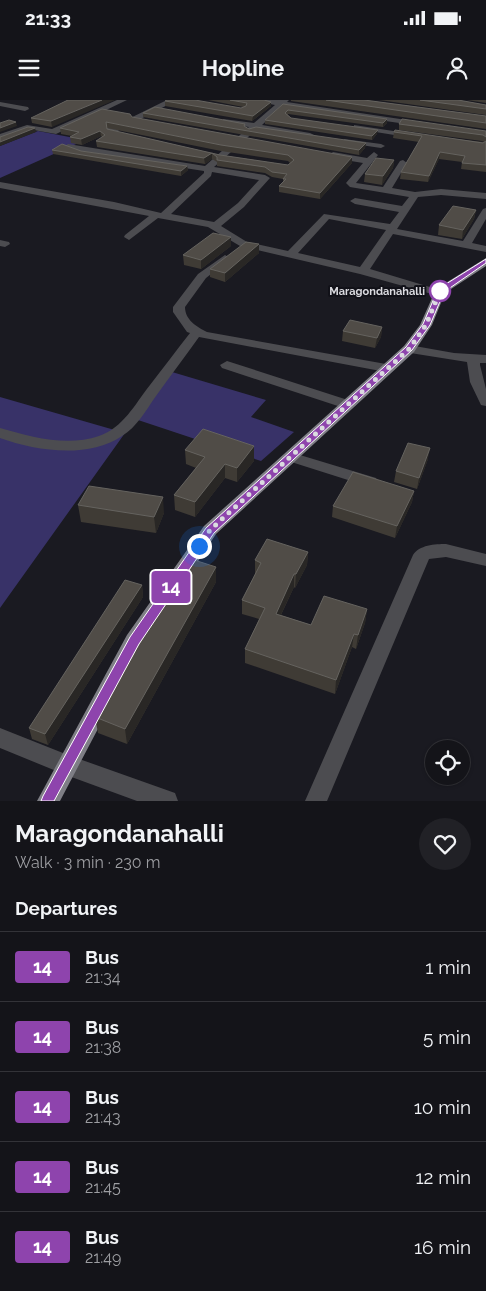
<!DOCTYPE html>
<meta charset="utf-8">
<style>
:root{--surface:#141419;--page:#212126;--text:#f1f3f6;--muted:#9d9ea2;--line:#333338}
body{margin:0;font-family:Raleway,sans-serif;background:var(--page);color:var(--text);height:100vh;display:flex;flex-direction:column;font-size:19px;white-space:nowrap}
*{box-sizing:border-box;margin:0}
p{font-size:16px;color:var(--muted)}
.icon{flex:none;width:28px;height:28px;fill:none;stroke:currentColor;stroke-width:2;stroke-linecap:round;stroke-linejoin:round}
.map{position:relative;height:701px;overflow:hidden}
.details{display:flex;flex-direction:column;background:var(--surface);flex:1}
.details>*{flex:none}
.badge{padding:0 10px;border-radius:4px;font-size:18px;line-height:32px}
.fabs{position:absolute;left:425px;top:640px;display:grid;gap:10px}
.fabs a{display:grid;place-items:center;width:45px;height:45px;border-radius:50%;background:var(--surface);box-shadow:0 1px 4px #0004,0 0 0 1px var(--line);font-size:25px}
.you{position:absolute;width:25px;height:25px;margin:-12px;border:4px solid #fff;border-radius:50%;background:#1a73e8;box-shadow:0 0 0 8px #1a73e833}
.map>.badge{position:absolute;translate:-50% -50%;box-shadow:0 0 0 2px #fff}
h2{padding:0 15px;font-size:19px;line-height:45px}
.round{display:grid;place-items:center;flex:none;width:52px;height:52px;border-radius:26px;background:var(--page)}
.head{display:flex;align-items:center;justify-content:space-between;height:85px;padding:0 15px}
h1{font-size:24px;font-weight:700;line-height:38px}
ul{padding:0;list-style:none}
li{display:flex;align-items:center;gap:15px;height:70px;padding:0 15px;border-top:1px solid var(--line)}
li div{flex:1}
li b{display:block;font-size:19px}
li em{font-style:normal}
li .badge{min-width:55px;font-weight:700;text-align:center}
.status{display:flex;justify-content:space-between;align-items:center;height:35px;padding:0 25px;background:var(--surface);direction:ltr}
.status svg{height:14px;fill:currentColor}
header{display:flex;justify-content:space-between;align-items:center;height:65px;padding:0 15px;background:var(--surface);font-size:22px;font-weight:700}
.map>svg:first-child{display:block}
.green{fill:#383268}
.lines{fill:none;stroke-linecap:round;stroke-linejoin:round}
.minor{fill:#4c4c50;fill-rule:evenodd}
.major{fill:#7e7e85;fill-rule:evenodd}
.wall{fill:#3f3b35;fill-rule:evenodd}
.shaded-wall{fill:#292725}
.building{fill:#504c47;stroke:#65635f;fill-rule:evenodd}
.line{fill:#8e44ad;stroke:#fff}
.walk{stroke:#dbdbe0;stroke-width:5;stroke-dasharray:0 9}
.stop-dot{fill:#fff;stroke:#8e44ad;stroke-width:2.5}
.labels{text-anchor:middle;stroke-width:4;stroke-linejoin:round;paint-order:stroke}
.far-stop-label{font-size:11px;font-weight:bold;fill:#dbdbe0;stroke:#111118;text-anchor:end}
</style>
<div class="status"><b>21:33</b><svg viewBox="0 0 49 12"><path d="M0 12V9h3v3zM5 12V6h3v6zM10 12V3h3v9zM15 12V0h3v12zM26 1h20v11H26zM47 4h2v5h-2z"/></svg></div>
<header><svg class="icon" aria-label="menu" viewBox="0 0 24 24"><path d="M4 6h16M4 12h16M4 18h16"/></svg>Hopline<svg class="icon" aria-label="person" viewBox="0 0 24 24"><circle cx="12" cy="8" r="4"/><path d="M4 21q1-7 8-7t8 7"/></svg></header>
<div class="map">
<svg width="486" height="701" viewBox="0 0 486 701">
<rect width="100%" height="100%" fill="#1a1a21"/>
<!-- green -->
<path class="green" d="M38,31L85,40L0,78V46Z
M172,272L266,300L251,317L294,332L261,361L135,319Z
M0,297L125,333L0,508Z"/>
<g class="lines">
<!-- minor -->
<path class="minor" d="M117,0H127L56,34L28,29L0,39V34L27,25L52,29Z
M167,0H177L114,33L103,32L99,30L103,28H110Z
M251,0H289L287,2L420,22L424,24L420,26L282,6L262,25L310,33L314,35L310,37L257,29L214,67L265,75L270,78L244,107L221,126L247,142L288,151L324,114L390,124L399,112L355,104L350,101L355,98L402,106L409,97L350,87L346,83L363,63L333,58L329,55L333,52L367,58L374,52L378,55L356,83L383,87L400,61L403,60L407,63L392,88L415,92L441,89L486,93V99L441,95L418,97L397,129L463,141L483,109L486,108V119L472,143L486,146V152L393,134L370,169L443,191L445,193L439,196L360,174L240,146L208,127L158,118L129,140L124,137L125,135L149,116L0,88V82L114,102L161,113L204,73V71L68,50L64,47L68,44L205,66L249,27L223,23V19L254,23L275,5ZM212,72L259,80L238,103L214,122L171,114L211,76ZM329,119L386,130L360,167L298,153Z
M0,2L28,7L29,9L25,11L0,6Z
M354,25L413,34L417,36L413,38L357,29H354Z
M344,39L381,44L385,46L381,48L347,43H344Z
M0,140L9,142L10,144L5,147L0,146Z
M225,155L230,158L229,160L206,178L185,207C185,220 197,227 207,232L386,264L393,268L386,272L199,237C185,257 170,276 156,296C146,310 137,327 122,336C88,359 36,351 0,338V328C31,337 67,347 99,336C123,328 135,304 150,285C163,268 176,251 190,233L187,232L173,212V207L198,174Z
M409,245L454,253L486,255V263H480V265L486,289V306L481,305L470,282L467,262L404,252L403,249Z
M227,261L354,302L356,305L349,309L344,308L222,268L220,265Z
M290,352L376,378L378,382L376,386L370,387L285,360L282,357L285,354Z
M446,444L486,454V466L446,457L429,459L327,701H305L413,455C419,445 435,444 446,444Z
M0,628L68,655L175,693L178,701H137L66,675L0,648Z"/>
<!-- major -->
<path class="major" d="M486,158V166L445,193L432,225L414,252L216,434L141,547L60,701H37L127,535L204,426L404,246L420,225L436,189Z"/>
</g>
<!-- wall -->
<path class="wall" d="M68,0L52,27L32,23L31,18Z
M208,0H264L271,6L252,21L165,6V1L241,8L243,7Z
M291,0H364L486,16V29L291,1Z
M379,0H458L486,5V15Z
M467,0H486V3Z
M283,4L387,23L383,27L288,14V15L291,18L377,34L372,40L265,24V20Z
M143,13L249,29L366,43L365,48L359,55L143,17Z
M132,17L352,63L320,99L279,92V86L283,83V79L272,77L265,73L217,66V62L212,59L205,64L97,47L96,41L102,37L101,36L82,45L71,43L70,37L72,36L61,34L60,28ZM107,28L221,51L288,61L290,63L288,65L220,55L107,29Z
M399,24L486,31V72L461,69L462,62L439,59L428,82L400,79L401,72L419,42L393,38L394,32L484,42L482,41L399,30Z
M52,50L81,51L187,66L188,70L181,76L53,54Z
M394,60L393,68L382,85L364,82L365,74Z
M476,110L474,119L462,139L438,135L439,125Z
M259,144V153L225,182L210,177V169Z
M231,146L201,169L184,165L183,155Z
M382,227L381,237L375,248L342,241L343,231Z
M254,346V361L237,382L225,378L195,417L175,410L174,395L196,368L186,364L185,350Z
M428,359L417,389L394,382L396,371Z
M414,391L412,402L395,438L332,417L333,406Z
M78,405L164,413L156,433L81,422Z
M308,452L307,465L295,488L294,487L281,515L311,525L367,509L365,523L356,549L352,547L335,594L245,563V549L259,519L242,514V500L255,474V460Z
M216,467V482L127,644L98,633L95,617Z
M142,485L143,497L48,645L32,639L29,628Z"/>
<!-- shaded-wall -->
<path class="shaded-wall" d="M102,0H115L52,27L51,21Z
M271,2V6L252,21L253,16Z
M387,19V23L383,27V23Z
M16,22L17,26L0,32V28Z
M35,28L36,32L0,46V42Z
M378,30L377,34L372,40V36Z
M100,31L101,36L82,45L81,39Z
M366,43L365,48L359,55V50Z
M440,52L439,59L428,82L429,76Z
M212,53V59L205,64L204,58Z
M352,57V63L320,99V93Z
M394,60L393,68L382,85L383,76Z
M187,66L188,70L181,76V71Z
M476,110L474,119L462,139L463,130Z
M231,137V146L201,169V160Z
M259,144V153L225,182V173Z
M382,227L381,237L375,248L377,238Z
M254,346V361L237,382V368Z
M430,348L428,359L417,389L419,378Z
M225,364V378L195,417V402Z
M414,391L412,402L395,438L397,426Z
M163,397L164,413L156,433L154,417Z
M308,452L307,465L295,488L296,474Z
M216,467V482L127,644L125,629Z
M294,474V487L275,527L276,514Z
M142,485L143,497L48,645L45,634Z
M367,509L365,523L356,549L358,535Z
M354,534L352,547L335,594L336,580Z"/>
<!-- building -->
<path class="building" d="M68,0H102L51,21L31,18Z
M167,0H195L241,8L246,6L247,3L230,0H264L271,2L253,16L165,1Z
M326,0H364L486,16V23Z
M420,0H458L486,5V9Z
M283,4L387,19L383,23L288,10L285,13L291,18L378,30L372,36L265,20Z
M155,7L245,24L244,26L249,29L256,27L366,43L359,50L143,13Z
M102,9L130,14L132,17L352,57L320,93L279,86L286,79H283L287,74L272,72L265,67L217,60V57L212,53L204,58L96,41L105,35L100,31L81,39L70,37L79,32L60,28ZM106,22L221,45L288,55L294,60L288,65L220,55L107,29Z
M402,19L486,31V37L483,35L399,24Z
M9,20L16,22L0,28V23Z
M28,27L35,28L0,42V37Z
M395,30L483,43L486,41V65L462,63L465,56L440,52L429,76L401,72L422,36L394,32Z
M62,44L81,51L187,66L181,71L52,50Z
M376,58L394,60L383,76L365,74Z
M453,106L476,110L463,130L439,125Z
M213,133L231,137L201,160L183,155Z
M246,142L259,144L225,173L210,169Z
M350,220L382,227L377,238L343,231Z
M203,329L254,346L237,368L225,364L195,402L174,395L205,357L185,350Z
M408,343L430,348L419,378L396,371Z
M353,372L414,391L397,426L333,406Z
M89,386L163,397L154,417L78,405Z
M267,439L308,452L296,474H294L276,514L311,525L324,496L367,509L358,535L354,534L336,580L245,549L265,508L242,500L261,463L255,460Z
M191,459L216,467L125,629L95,617Z
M125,480L142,485L45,634L29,628Z"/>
<!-- line -->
<path class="line" d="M486,159V163L444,192L430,225L412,250L214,433L139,544L54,701H41L43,696L130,537L206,428L406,247L423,224L438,189Z"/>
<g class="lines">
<!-- walk -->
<path class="walk" d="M199,446L210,430L409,249L426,225L440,191"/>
</g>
<!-- markers -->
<circle class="stop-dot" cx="440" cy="191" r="10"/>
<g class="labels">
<!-- far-stop labels -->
<g class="far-stop-label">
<text x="425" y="195">Maragondanahalli</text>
</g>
</g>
</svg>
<div class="fabs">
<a><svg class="icon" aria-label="locate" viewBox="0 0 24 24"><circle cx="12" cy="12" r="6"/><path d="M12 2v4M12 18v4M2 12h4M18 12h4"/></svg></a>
</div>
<div class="you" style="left:199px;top:446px"></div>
<b class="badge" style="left:171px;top:487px;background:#8e44ad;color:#fff">14</b>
</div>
<section class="details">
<div class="head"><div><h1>Maragondanahalli</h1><p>Walk · 3 min · 230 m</p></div><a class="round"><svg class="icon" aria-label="heart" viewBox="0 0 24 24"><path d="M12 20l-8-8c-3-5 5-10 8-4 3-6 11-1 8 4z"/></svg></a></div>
<h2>Departures</h2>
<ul>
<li><span class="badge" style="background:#8e44ad;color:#fff">14</span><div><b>Bus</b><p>21:34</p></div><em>1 min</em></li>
<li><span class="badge" style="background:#8e44ad;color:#fff">14</span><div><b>Bus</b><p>21:38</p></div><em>5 min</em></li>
<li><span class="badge" style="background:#8e44ad;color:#fff">14</span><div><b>Bus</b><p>21:43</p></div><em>10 min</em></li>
<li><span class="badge" style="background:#8e44ad;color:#fff">14</span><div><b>Bus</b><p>21:45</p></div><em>12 min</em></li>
<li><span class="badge" style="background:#8e44ad;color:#fff">14</span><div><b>Bus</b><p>21:49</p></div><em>16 min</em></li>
</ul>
</section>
